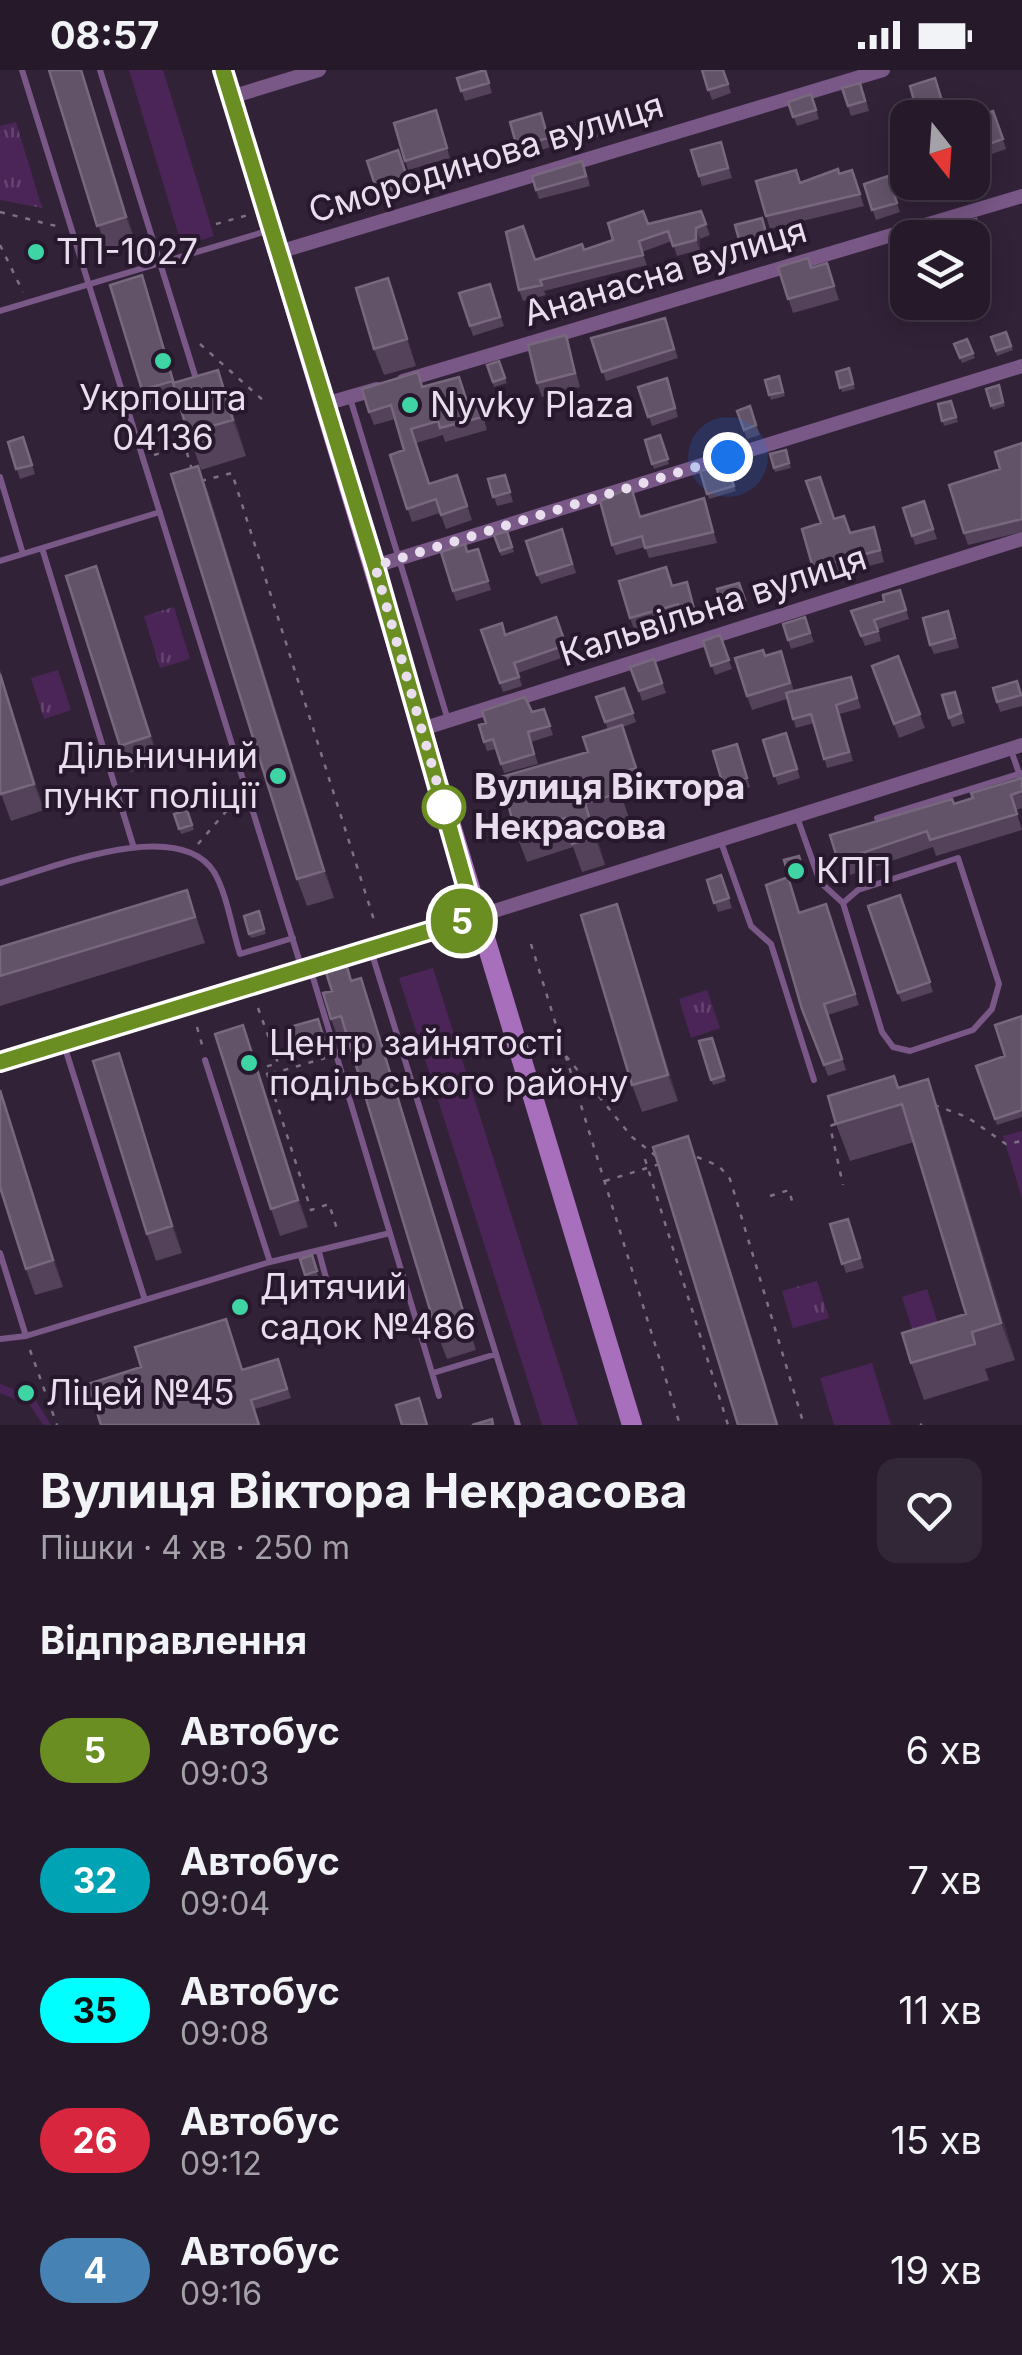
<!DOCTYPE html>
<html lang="uk">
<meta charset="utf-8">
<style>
:root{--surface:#261a2a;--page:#322736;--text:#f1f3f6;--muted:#a4a1a8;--line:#423847}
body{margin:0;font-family:Inter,sans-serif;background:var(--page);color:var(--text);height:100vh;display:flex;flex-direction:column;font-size:38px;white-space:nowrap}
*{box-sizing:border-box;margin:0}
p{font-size:32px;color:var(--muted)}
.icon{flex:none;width:55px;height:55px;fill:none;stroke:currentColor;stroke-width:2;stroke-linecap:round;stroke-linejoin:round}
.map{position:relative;height:1355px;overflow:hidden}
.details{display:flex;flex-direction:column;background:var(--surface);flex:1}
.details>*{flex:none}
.badge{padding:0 20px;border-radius:32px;font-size:35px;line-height:65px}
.needle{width:65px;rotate:163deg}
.buttons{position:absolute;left:890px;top:30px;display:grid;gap:20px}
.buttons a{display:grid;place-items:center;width:100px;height:100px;border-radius:20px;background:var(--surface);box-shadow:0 5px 25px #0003,0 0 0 2px var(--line);font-size:50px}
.you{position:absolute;width:50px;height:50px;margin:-25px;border:8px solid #fff;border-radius:50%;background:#1a73e8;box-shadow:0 0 0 15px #1a73e833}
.map>.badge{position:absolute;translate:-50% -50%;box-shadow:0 0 0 5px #fff}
h2{padding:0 40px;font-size:38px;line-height:90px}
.round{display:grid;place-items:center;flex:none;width:105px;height:105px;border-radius:20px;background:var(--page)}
.head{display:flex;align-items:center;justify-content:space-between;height:170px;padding:0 40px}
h1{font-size:48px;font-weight:700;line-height:75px}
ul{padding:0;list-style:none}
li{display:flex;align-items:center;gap:30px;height:130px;padding:0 40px}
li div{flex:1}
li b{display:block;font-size:38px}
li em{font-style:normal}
li .badge{min-width:110px;font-weight:700;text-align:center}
.status{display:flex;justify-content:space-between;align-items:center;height:70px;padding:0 50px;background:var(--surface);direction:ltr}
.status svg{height:28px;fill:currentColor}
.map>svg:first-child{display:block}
.grass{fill:#4b2558}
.park{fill:url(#park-tufts)}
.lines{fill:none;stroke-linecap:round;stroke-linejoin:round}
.path{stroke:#7f7185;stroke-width:2.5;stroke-dasharray:5 8;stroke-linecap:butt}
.service{stroke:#795787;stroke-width:6}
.minor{stroke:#795787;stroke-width:14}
.secondary{stroke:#a76fbc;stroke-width:20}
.wall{fill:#534259}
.shaded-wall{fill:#3f2e45}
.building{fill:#635369;stroke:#78687e;stroke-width:2.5}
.line-casing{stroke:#fff;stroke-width:22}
.line{stroke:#6b8e23;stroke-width:15}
.walk{stroke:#e8deed;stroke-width:10;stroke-dasharray:0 18}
.poi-dot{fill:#3ed4a3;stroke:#28182e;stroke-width:4}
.stop-dot{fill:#fff;stroke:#6b8e23;stroke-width:5}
.labels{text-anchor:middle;stroke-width:8;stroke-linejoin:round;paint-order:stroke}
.street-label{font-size:35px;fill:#e8deed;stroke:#28182e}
.poi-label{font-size:35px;fill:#e8deed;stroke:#28182e;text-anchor:start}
.stop-label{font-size:35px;font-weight:bold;fill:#e8deed;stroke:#28182e;text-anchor:start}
</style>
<div class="status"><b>08:57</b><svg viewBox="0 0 49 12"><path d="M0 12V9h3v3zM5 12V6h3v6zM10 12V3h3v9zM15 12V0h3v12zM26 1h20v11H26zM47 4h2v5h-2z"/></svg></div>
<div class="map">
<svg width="1022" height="1355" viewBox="0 0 1022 1355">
<defs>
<pattern id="park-tufts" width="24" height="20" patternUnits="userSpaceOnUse" patternTransform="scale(2.5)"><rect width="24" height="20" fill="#4b2558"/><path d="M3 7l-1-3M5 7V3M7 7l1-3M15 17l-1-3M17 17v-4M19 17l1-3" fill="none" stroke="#654470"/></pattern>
</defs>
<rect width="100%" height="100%" fill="#322238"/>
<!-- grass -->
<path class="grass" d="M129,0H163L214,166L182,176Z
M433,898L578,1355H542L399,908Z
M1022,1061V1128L1003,1066Z
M872,1293L891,1355H834L820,1308Z
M0,1314L34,1327L51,1355H43L30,1335L0,1323Z"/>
<!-- park -->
<path class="park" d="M16,52L42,138L0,130V56Z
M174,537L190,589L160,598L144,546Z
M58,600L71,640L44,649L31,608Z
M707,920L720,958L691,968L679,929Z
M817,1211L829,1248L793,1258L782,1221Z
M927,1219L940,1260L915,1268L902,1227Z"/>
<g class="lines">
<!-- path -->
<path class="path" d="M0,142L60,157
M216,154L248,145
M0,175L23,222
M200,274L265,332
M154,385L185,376L192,400
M201,411L232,403L374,850
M198,774L235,731
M531,874L680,1355
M258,938L278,993L265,997L311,1140L329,1134L338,1162
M197,957L203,978
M566,986L632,1067L656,1086
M271,1004L325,988
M934,1035L967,1047L1006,1074L1022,1071
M835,1054L830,1056L843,1115
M697,1087L719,1096L730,1109L804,1355
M645,1089L728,1355
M605,1111L660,1094
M770,1126L789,1120L792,1131
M30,1280L57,1355
M920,1354L922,1355"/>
<!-- service -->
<path class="service" d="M22,0L301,896
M100,0L197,312
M0,241L267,161
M350,328L448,650
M0,407L23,484
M42,478L133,775
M0,491L160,442
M1011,680L1022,712
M797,747L820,812L843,833L882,962L893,977L910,981L973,960L992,939L999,914L958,788L858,820L843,833
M877,748L1022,703
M721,772L751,856L771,874L814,1010
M0,813C49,799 178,745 214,802C227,824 232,859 240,884L293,868
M372,884L518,1355
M311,901L439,1326
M65,978L145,1230
M205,990L270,1192
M319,1182L326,1208
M0,1183L26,1266
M0,1269L26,1266L270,1192L390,1163
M433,1303L496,1284"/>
<!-- minor -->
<path class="minor" d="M231,27L319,0
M279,182L883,0
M403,311L1022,126
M325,334L377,319
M375,496L1022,296
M422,659L1022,469
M475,847L1022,675"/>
<!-- secondary -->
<path class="secondary" d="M223,0L632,1355
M0,992L475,847"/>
</g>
<!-- wall -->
<path class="wall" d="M49,0H82L136,174L107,182Z
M485,0L492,23L465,31L457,8Z
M702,0H724L731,23L712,30Z
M935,8L945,41L920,48L916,38Z
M842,18L864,22L869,41L851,46Z
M811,24L819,49L797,56L788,32Z
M436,40L450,88L408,100L394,53Z
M993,41L1006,79L975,90L972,83V48Z
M541,43L551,77L521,86L510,52Z
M597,48L603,65L583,72L577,55Z
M721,72L732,108L702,116L699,106Z
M398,80L413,122L381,133L367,91Z
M852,100L864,136L770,159L766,146L800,113Z
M586,101L590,116L539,129L536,120Z
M888,106L900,142L876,150L864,114Z
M701,141L710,165L700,169V180L677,186L672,171L642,182L647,195L544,221L546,225L523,231L519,220L535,190L584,180L613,170L648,154Z
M762,148L771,179L744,187L741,177Z
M976,149L987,182L972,186V168Z
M827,193L839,230L793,243L778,197L811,198Z
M388,208L416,296L384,305L374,279Z
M490,214L504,256L473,266L459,223Z
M147,219L175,313L218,300L231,337L246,386L201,400L176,325L148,334L142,320Z
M665,248L678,288L606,311L591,268Z
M1006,262L1013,280L997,286L991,267Z
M566,265L580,317L542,327L537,313Z
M967,269L975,288L962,293L954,274Z
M499,291L507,313L494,317L487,295Z
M849,298L855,319L842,322L836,302Z
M779,306L785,326L771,330L765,310Z
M999,315L1005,336L993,340L986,319Z
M423,317L468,332L482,342L487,360L445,372L443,365L416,373L430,414L457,405L472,450L446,459L440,443L412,452L390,385L404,380L395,349L374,355L369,342Z
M638,317H670L678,347L652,356Z
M951,331L958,352L944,356L938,334Z
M750,336L760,365L747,369L737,341Z
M660,365L669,394L654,399L652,394Z
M23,367L35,404L20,409L8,372Z
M1022,373V462L968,475L964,463L1000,399Z
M786,380L791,398L775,402L770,384Z
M198,396L208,422L334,828L307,836L297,809Z
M700,401L715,406L729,402L736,421L709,429Z
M505,405L513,432L497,436L488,409Z
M704,428L717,473L649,488L645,477L616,485L612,475L640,447Z
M924,431L937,469L915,475L903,438Z
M835,449L850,463L878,469L884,492L818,510L813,498Z
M562,459L576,503L541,514L537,505Z
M507,461L514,482L501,486L494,465Z
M478,479L491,520L456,531L441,482H467Z
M687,512L699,553L685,557L682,549L635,562L630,548L673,516Z
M739,513L748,539L726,546L717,519Z
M900,520L909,549L878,559L881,571L865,576L851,541L884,531Z
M106,523L160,693L130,702L120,676Z
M556,547L570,585L518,603L522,616L503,622L481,560L506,565Z
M805,547L814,572L791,579L783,554Z
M952,551L959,578L934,584L930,575Z
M720,565L732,599L715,605L703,571Z
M781,581L794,621L851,607L861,638L840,644L853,691L827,698L814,653L796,658L787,629L752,640L747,626Z
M898,586L925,658L899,668L872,596Z
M654,589L666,623L642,631L639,621Z
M0,600L44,740L11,751L0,721Z
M1017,611L1022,625V636L1000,642L993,618Z
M624,618L636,652L623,657L646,726L624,733L630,751L595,761L605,795L582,802L573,777L527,792L516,764L608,660L596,627Z
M955,622L965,653L952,657L942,625Z
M544,639L553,665L531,672L538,694L504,703L496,679L487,681L484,672L532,642Z
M786,663L800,708L778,715L763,670Z
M737,674L750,717L726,724L723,715Z
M1022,708V738L1016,740L1022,760L936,786L933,777L844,807L838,791L954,734Z
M187,740L194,760L181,764L174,744Z
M799,786L806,807L791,812L784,790Z
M721,805L732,838L718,842L707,810Z
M187,820L205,873L0,936V877Z
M900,825L933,922L902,932L898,923Z
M617,834L626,861L678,1031L642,1042L632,1015Z
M826,834L859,935L828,945L846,1000L828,1006L802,939L799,842Z
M259,841L266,864L251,868L249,864Z
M345,890L352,910L361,908L370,934L476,1280L447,1289L437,1263L349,973L341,976L331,949L332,921Z
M1022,946V1047L997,1055L976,996L1005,986Z
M318,949L327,980L296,989L286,958Z
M712,968L726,1011L713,1015L699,971Z
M253,982L308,1157L280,1166L271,1139Z
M119,983L182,1183L156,1191L147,1164Z
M898,1018L941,1046L1015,1290L985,1299L989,1310L924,1330L911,1293L966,1244L914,1072L850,1091L836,1054Z
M9,1045L63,1217L35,1225L26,1199Z
M848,1149L864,1198L846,1203L830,1154Z
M312,1185L318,1206L307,1210L305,1205Z
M278,1289L291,1328L255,1339L242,1300Z"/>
<!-- shaded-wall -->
<path class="shaded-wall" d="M81,0H82L136,174L126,147Z
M696,158L700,169V180L696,170Z
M388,208L397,234L416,296L407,269Z
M218,300L231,337L246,386L233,350Z
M198,396L208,422L334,828L324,801Z
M96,496L106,523L160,693L150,666Z
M0,600L44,740L34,714Z
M622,655L632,683L646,726L636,698Z
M585,733L595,761L605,795L595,767Z
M617,834L626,861L678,1031L668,1005Z
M361,908L370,934L476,1280L467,1254Z
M243,955L253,982L308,1157L298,1130Z
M119,983L128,1010L182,1183L172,1156Z
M928,1009L941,1046L1015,1290L1001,1253Z
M0,1020L9,1045L63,1217L53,1190Z
M688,1066L701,1103L779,1355H777Z"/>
<!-- building -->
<path class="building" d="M49,0H81L126,147L97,156Z
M485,0L489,13L461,21L457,8Z
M702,0H723L728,14L708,20Z
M935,8L942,31L916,38L910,16Z
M860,13L865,31L848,36L842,18Z
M811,24L816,40L793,47L788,32Z
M436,40L447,78L405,91L394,53Z
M993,41L1003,69L972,80V48Z
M541,43L548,68L517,77L510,52Z
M597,48L601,60L581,67L577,55Z
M721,72L728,98L699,106L691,80Z
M398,80L409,113L378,124L367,91Z
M582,91L586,106L536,120L532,106Z
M838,99L839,104L852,100L860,124L766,146L756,111L796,100L800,113Z
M888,106L897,133L872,140L864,114Z
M643,141L648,154L701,141L706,154L696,158V170L673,176L668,161L639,171L643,185L540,210L542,215L519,220L506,162L523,156L535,190L582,174L584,180L613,170L608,153Z
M762,148L768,170L741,177L735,155Z
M976,149L983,172L972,176V168H953L950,157Z
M923,162L924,168H908V188L904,189L898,169Z
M808,188L811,198L827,193L834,216L788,229L778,197Z
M142,205L173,311L142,320L110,215Z
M388,208L407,269L374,279L356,218Z
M490,214L500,247L470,256L459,223Z
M665,248L674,279L602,302L591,268Z
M1006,262L1011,276L996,281L991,267Z
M566,265L575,303L537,313L528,275Z
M967,269L973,283L960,288L954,274Z
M499,291L505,308L493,312L487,295Z
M849,298L853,314L840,318L836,302Z
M218,300L233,350L188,363L173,313Z
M418,302L422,317L459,307L467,332L477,329L482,347L440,358L438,351L411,359L429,414L457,405L467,436L441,445L436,429L407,439L390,385L404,380L391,335L369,342L362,319Z
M779,306L783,322L769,325L765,310Z
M667,308L675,338L648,347L638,317Z
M999,315L1003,332L991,336L986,319Z
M951,331L956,347L942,351L938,334Z
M750,336L756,355L744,360L737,341Z
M660,365L668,389L652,394L645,370Z
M23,367L32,395L16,399L8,372Z
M1022,373V449L964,463L949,415L1000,399L995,382Z
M786,380L789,393L774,398L770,384Z
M198,396L324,801L297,809L171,404Z
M712,398L715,406L729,402L734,416L707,424L700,401Z
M505,405L510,422L493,427L488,409Z
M820,407L834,449L844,446L850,463L874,457L880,480L813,498L802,459L821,453L806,411Z
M631,417L640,447L704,428L713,462L645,478L642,466L612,475L600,431Z
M924,431L933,459L912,466L903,438Z
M562,459L572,494L537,505L526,471Z
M507,461L512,477L500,481L494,465Z
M465,474L467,482L478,479L488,511L453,521L441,482Z
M96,496L150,666L120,676L66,506Z
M666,497L672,516L687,512L694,539L680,543L678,534L630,548L619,511Z
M739,513L745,530L722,537L717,519Z
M900,520L906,540L874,550L878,561L861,566L851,541L884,531L883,525Z
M948,541L955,568L930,575L923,548Z
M556,547L566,575L514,593L519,607L500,613L481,560L502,553L505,565Z
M805,547L810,563L788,570L783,554Z
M720,565L729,590L711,596L703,571Z
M763,580L765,586L781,581L790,613L747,626L735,588Z
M898,586L920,644L894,654L872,596Z
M654,589L662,613L639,621L630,597Z
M0,604L34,714L1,724L0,721Z
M851,607L857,628L836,635L849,682L824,689L811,644L793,649L786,623Z
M1017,611L1021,625L997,632L993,618Z
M624,618L633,643L605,652L596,627Z
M955,622L961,643L949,648L942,625Z
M525,627L532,642L544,639L550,656L528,662L534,684L501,694L493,669L484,672L479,655L486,653L482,641Z
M622,655L636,698L614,705L620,723L585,733L595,767L572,774L565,748L516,764L501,707L588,682L583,667Z
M786,663L797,699L774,706L763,670Z
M737,674L747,708L723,715L713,681Z
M1022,708V721L1011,725L1017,744L930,770L927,761L838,791L830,765L952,729L954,734L973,728L971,723Z
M187,740L192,755L179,759L174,744Z
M799,786L804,802L789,807L784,790Z
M721,805L729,828L714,833L707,810Z
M788,807L799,843L826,834L855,924L824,934L842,989L824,995L802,939L766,815Z
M187,820L195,847L0,906V877Z
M900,825L930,912L898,923L868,836Z
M617,834L668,1005L632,1015L581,845Z
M259,841L264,859L249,864L244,846Z
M345,890L351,911L361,908L467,1254L437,1263L341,946L331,949L323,923L332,921L324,896Z
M1022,946V1040L995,1049L976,996L1005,986L995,955Z
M318,949L326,975L294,984L286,958Z
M243,955L298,1130L271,1139L215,964Z
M712,968L724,1006L711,1010L699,971Z
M119,983L172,1156L147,1164L93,991Z
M894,1006L898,1018L928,1009L1001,1253L972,1262L975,1274L911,1293L902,1263L966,1244L902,1034L836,1054L828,1026Z
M0,1020L53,1190L26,1199L0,1117Z
M688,1066L777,1355H738L653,1077Z
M848,1149L860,1188L842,1194L830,1154Z
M312,1185L317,1201L305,1205L300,1189Z
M226,1249L242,1300L278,1289L287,1319L251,1330L259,1355H101L88,1314L141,1297L135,1277Z
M419,1328L427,1355H402L396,1335Z
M492,1349L493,1355H472Z"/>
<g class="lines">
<defs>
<path id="line" d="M0,992L475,847L375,496L223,0"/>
</defs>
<!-- line casing -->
<use href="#line" class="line-casing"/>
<!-- line -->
<use href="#line" class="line"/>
<!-- walk -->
<path class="walk" d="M444,737L445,741L375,496L728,387"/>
</g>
<!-- markers -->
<g class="poi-dot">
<circle cx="36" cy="182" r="10"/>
<circle cx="163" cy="291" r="10"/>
<circle cx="410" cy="335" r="10"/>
<circle cx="278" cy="706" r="10"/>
<circle cx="796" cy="801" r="10"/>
<circle cx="249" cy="993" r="10"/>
<circle cx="240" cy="1237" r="10"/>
<circle cx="26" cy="1323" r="10"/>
</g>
<circle class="stop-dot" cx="444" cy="737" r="20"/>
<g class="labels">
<!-- street labels -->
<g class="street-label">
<text transform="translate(486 88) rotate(-17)" y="12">Смородинова вулиця</text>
<text transform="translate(665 202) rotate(-17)" y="12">Ананасна вулиця</text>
<text transform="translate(713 536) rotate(-18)" y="12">Кальвільна вулиця</text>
</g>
<!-- poi labels -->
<g class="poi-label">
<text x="56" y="194">ТП-1027</text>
<text x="163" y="340" text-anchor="middle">Укрпошта<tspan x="163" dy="40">04136</tspan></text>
<text x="430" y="347">Nyvky Plaza</text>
<text x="258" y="698" text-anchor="end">Дільничний<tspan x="258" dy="40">пункт поліції</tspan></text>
<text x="816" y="813">КПП</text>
<text x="269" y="985">Центр зайнятості<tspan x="269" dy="40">подільського району</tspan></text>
<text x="260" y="1229">Дитячий<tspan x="260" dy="40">садок №486</tspan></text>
<text x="46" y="1335">Ліцей №45</text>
</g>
<!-- stop labels -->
<g class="stop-label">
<text x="474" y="729">Вулиця Віктора<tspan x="474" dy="40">Некрасова</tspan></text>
</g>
</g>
</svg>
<div class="buttons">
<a><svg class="needle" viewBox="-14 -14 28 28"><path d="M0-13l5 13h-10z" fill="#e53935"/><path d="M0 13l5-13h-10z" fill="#a4a1a8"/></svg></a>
<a><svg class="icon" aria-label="layers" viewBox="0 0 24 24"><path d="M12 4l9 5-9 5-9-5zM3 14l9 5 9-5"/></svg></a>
</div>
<div class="you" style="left:728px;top:387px"></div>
<b class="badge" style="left:462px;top:851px;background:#6b8e23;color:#fff">5</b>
</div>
<section class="details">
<div class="head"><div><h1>Вулиця Віктора Некрасова</h1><p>Пішки · 4 хв · 250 m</p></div><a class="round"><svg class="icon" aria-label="heart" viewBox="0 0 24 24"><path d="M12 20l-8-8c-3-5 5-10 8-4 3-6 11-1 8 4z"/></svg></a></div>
<h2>Відправлення</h2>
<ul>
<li><span class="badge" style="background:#6b8e23;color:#fff">5</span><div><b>Автобус</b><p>09:03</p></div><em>6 хв</em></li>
<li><span class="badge" style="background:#00a3b4;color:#fff">32</span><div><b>Автобус</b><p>09:04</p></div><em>7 хв</em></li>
<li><span class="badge" style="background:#0ff;color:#111">35</span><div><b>Автобус</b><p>09:08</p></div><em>11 хв</em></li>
<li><span class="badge" style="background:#d7263d;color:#fff">26</span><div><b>Автобус</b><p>09:12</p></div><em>15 хв</em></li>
<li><span class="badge" style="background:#4682b4;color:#fff">4</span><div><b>Автобус</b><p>09:16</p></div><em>19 хв</em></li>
</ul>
</section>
